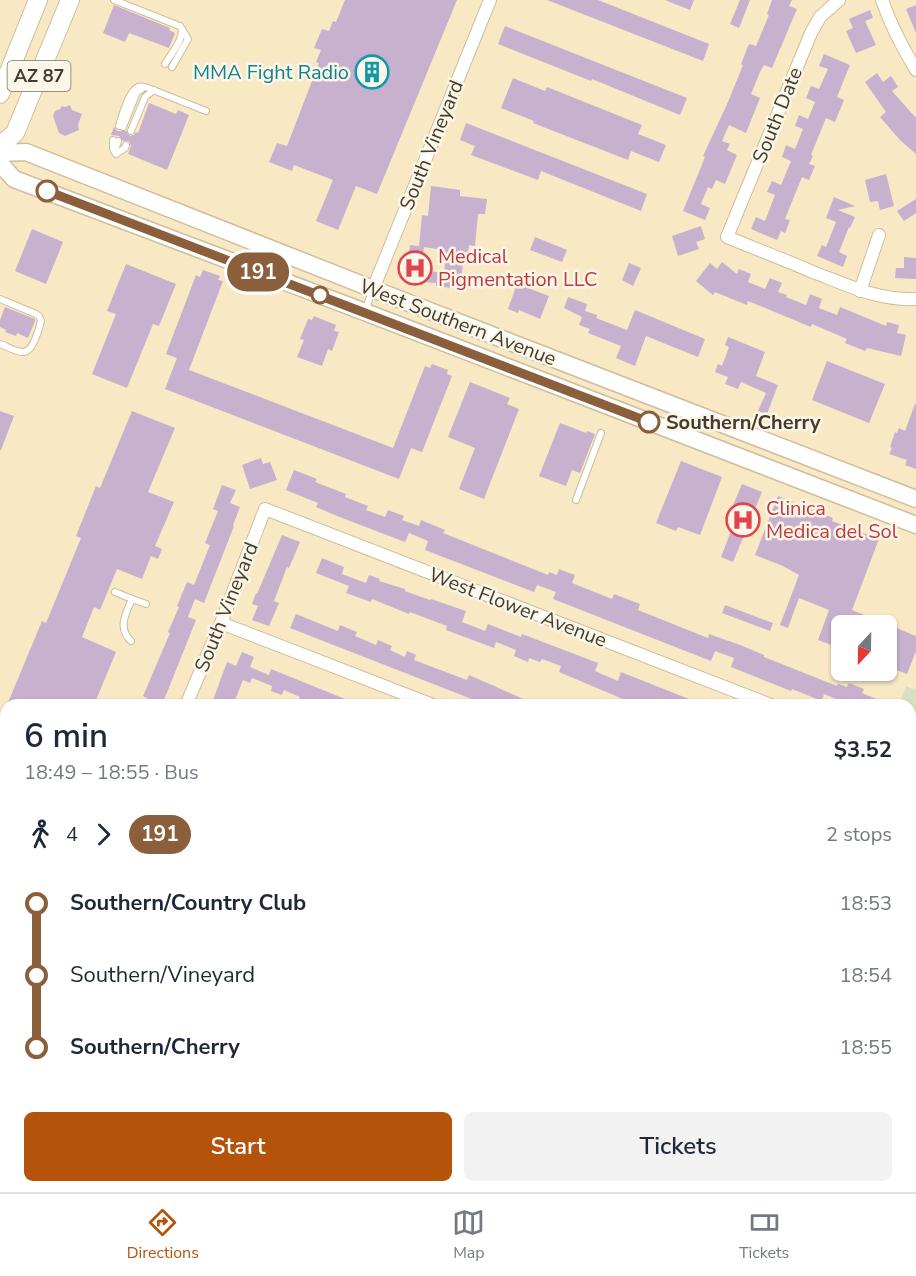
<!DOCTYPE html>
<meta charset="utf-8">
<style>
:root{--surface:#fff;--page:#f2f2f3;--text:#1f2937;--muted:#747a83;--line:#e0e1e3;--accent:#b45309}
body{margin:0;font-family:"Nunito Sans",sans-serif;background:var(--page);color:var(--text);height:100vh;display:flex;flex-direction:column;font-size:22px;white-space:nowrap}
*{box-sizing:border-box;margin:0}
p{font-size:20px;color:var(--muted)}
.icon{flex:none;width:33px;height:33px;fill:none;stroke:currentColor;stroke-width:2;stroke-linecap:round;stroke-linejoin:round}
.map{position:relative;flex:1;overflow:hidden}
.details{position:absolute;left:0px;top:699px;width:916px;height:494px;display:flex;flex-direction:column;background:var(--surface);border-radius:18px 18px 0 0;box-shadow:0 2px 4px #0004}
.details>*{flex:none}
.badge{padding:0 12px;border-radius:20px;font-size:21px;line-height:39px}
.needle{width:39px;rotate:202deg}
.buttons{position:absolute;left:831px;top:615px;display:grid;gap:12px}
.buttons a{display:grid;place-items:center;width:66px;height:66px;border-radius:9px;background:var(--surface);box-shadow:0 2px 4px #0004;font-size:30px}
.map>.badge{position:absolute;translate:-50% -50%;box-shadow:0 0 0 3px #fff}
.legs{display:flex;align-items:center;gap:9px;height:66px;padding:0 24px;font-size:20px}
.legs p{margin-inline-start:auto}
.head{display:flex;align-items:center;justify-content:space-between;height:102px;padding:0 24px}
h1{font-size:33px;font-weight:600;line-height:45px}
.button{display:flex;gap:12px;margin-top:auto;padding:12px 24px}
.button a{flex:1;height:69px;border-radius:9px;background:var(--accent);color:#fff;font-size:24px;font-weight:600;line-height:69px;text-align:center}
.button a+a{background:var(--page);color:var(--text)}
ul{padding:0 24px;list-style:none}
li{display:flex;align-items:center;gap:21px;height:72px;font-size:22px}
li i{display:grid;place-items:center;width:9px;height:100%;margin:0 8px;background:currentColor}
li i::after{content:'';width:15px;height:15px;margin:-8px;border:4px solid;border-radius:50%;background:var(--surface)}
li p{margin-inline-start:auto}
li:first-child i{background:linear-gradient(#0000 50%,currentColor 0)}
li:last-child i{background:linear-gradient(currentColor 50%,#0000 0)}
.menu{display:flex;justify-content:space-around;align-items:center;height:84px;border-top:2px solid var(--line);background:var(--surface);font-size:16px;color:var(--muted)}
.menu a{display:grid;justify-items:center;gap:3px}
.menu .active{color:var(--accent)}
.map>svg:first-child{display:block}
.green{fill:#d9e0c1}
.building{fill:#c8b1cf;fill-rule:evenodd}
.lines{fill:none;stroke-linecap:round;stroke-linejoin:round}
.lane-casing{stroke:#cebe9c;stroke-width:8}
.street-casing{stroke:#cebe9c;stroke-width:14}
.secondary-casing{stroke:#cebe9c;stroke-width:19}
.primary-casing{stroke:#cebe9c;stroke-width:20}
.lane{stroke:#fff;stroke-width:6}
.street{stroke:#fff;stroke-width:12}
.secondary{stroke:#fff;stroke-width:16}
.primary{stroke:#fff;stroke-width:18}
.line-1-casing{stroke:#fff;stroke-width:14}
.line-1{stroke:#8b5e3c;stroke-width:9}
.stop-1-dot{fill:#fff;stroke:#8b5e3c;stroke-width:3}
.labels{text-anchor:middle;stroke-width:5;stroke-linejoin:round;paint-order:stroke}
.shield{fill:#fcf6e8;stroke:#7a7466;stroke-width:1.5}
.shield-label{font-size:18px;font-weight:bold;fill:#423c2e}
.culture-label{font-size:20px;fill:#0d838f;stroke:#fcf6e8;text-anchor:end}
.street-label{font-size:20px;fill:#423c2e;stroke:#fcf6e8}
.health-label{font-size:20px;fill:#be3a42;stroke:#fcf6e8;text-anchor:start}
.stop-label{font-size:20px;font-weight:bold;fill:#423c2e;stroke:#fcf6e8;text-anchor:start}
</style>
<div class="map">
<svg width="916" height="1192" viewBox="0 0 916 1192">
<rect width="100%" height="100%" fill="#f8e8c4"/>
<!-- green -->
<path class="green" d="M906,686L916,690V756L911,752L910,705H899Z
M747,1186L822,1187L836,1192H744Z"/>
<!-- building -->
<path class="building" d="M345,0H457L377,194L356,186L338,230L316,221L333,180L294,165L292,171L269,162L277,143L287,146L319,63L316,62L321,50L314,48L322,29L329,31L333,21L336,22Z
M547,0H598L709,44L703,61Z
M665,0H694L690,10Z
M740,0H750L739,28L730,24Z
M772,0H792L789,6L797,9L772,68L764,65L760,72L751,94L760,98L746,133L729,125L722,141L730,144L727,150L737,155L725,184L716,180L712,189L708,187L701,204L710,208L705,220L683,211L705,157L703,156L728,102L743,65L741,64L749,44L756,46L769,15L767,14Z
M114,5L170,28L169,30L175,33L169,48L129,33L125,42L103,33Z
M916,5V33L906,9Z
M870,10L873,18L865,21L876,45L856,53L846,31L853,28L849,19Z
M505,26L687,98L680,115L592,79L591,81L498,44Z
M824,54L850,65L837,97L844,100L835,122L826,118L811,155L813,156L809,164L815,166L809,180L802,177L785,219L790,220L785,233L781,231L777,240L751,229L756,217L765,221L775,195L767,192L772,181L781,185L791,161L782,157L786,145L795,149L803,129L795,126L799,115L808,119L815,102L806,98L811,86L819,89L828,69L819,66Z
M877,73L883,82L891,76L898,87L892,91L916,118V154L900,140L880,117L886,112L865,82Z
M513,78L545,91L547,87L642,125L638,134L666,145L659,162L631,151L628,160L533,123L534,121L501,108Z
M149,103L176,114L178,110L189,115L167,170L128,154L131,146L129,141H123L119,136L111,135L114,127L117,131H126L130,136L134,135L136,132L138,133Z
M70,105L72,110L82,114L78,125L79,130L65,136L59,133L53,116L55,111L60,109L62,106L65,107Z
M466,123L647,194L641,211L541,171L538,180L471,155L475,146L460,140Z
M886,174L894,206L880,210L878,201L870,202L865,180Z
M431,186L460,190V196L487,199L485,214H478L475,246L469,245L467,264L463,263L460,289L436,286V283L420,282V277L407,275L410,245L419,246L422,215L428,216ZM424,247L443,250V254H446L444,273L421,270Z
M834,197L855,206L838,210L855,217L850,228L849,227L839,252L847,256L843,267L817,256L822,245L826,247L836,222L826,218Z
M916,199V213L904,221L897,211Z
M701,226L705,239L696,242L699,249L678,256L672,236Z
M32,229L63,242L46,284L15,271Z
M535,237L567,250L562,262L530,250Z
M904,257L916,258V279L895,278L896,268H904Z
M722,262L737,274L739,269L751,274L748,282L765,289L770,278L782,283L778,292L787,295L786,297L806,305L810,294L822,299L819,308L837,315L840,307L886,326L887,322L899,325L897,333L906,335L901,356L867,348L865,351L845,343L847,339L812,324L811,327L748,301L747,305L715,292L713,295L696,281L710,263L717,269Z
M629,263L641,268L633,286L622,280Z
M126,264L176,284L159,326L153,324L127,388L92,374L116,314L107,311Z
M203,270L220,276L218,280L223,281L189,370L393,448L425,366L430,368L432,364L448,370L447,374L452,376L422,452L411,448L399,479L165,389L177,358L166,354L196,275L200,277Z
M517,284L549,296L540,319L519,310L518,313L508,309Z
M568,297L587,304L585,311L597,315L596,318L627,330L635,310L705,339L698,357L646,336L635,366L616,358L621,346L588,333L590,329L579,325L582,317L564,308Z
M5,307L35,319V321L28,338L17,333L16,336L5,332L6,330L0,327V320Z
M314,316L336,325L334,331L339,332L332,351L328,349L322,366L297,357L304,340L300,339L308,319L312,320Z
M728,337L765,352L756,376L778,385L767,414L758,411L766,393L741,382L738,389L725,384L728,377L715,372L718,364L722,366L729,347L725,345Z
M827,361L885,384L869,423L812,400Z
M470,382L510,398L507,404L519,409L484,499L459,489L475,448L448,437Z
M915,404H916V469L905,465L907,460L889,454L892,448L890,447L895,432L897,433L899,428L905,431Z
M0,411L14,416L1,450H0Z
M132,411L175,428L148,492L174,502L155,546L162,549L158,559L151,556L142,579L117,569L100,610L94,607L82,637L116,652L94,705H7L42,621L46,623L81,538L76,536L96,486L100,488Z
M560,423L586,433L587,431L595,434L580,473L572,470L566,486L539,476Z
M261,458L263,464L270,462L277,480L250,489L242,465Z
M681,461L722,477L700,535L678,527L676,531L656,523Z
M294,470L317,479L315,482L346,494L345,497L368,506L366,510L385,517L388,510L404,516L402,520L419,526L421,520L445,530L443,533L548,575L549,572L557,575L559,569L575,575L572,583L612,599L614,594L640,604L638,610L708,638L709,634L740,645L764,655V657L837,686L838,684L847,687L849,683L864,689L862,693L891,705H846V703L824,694L822,701L792,689L791,691L731,667L734,658L715,651L711,661L553,599L556,592L537,585L534,592L425,550L428,541L409,533L405,542L337,516L316,507L318,503L286,490Z
M742,484L762,492L733,562L721,557L738,513L731,510Z
M222,485L236,490L230,503L240,507L233,525L234,526L204,603L195,599L188,617L196,620L162,705H146L148,699L143,696L170,633L168,632L179,607L177,606L187,582L194,585L210,545L205,543L218,511L213,509Z
M778,496L833,518L832,521L879,539L852,610L916,636V651L907,674L886,666V626H842V649L818,640L829,610L799,598L788,628L780,625L799,575L783,566L755,555Z
M282,535L300,542L289,568L287,567L274,601L279,603L269,626L252,620L258,606L252,604L256,593L257,594Z
M322,558L344,567L342,574L366,583L369,575L380,579L379,581L405,589V591L430,600L431,599L466,611L462,622L485,631L488,624L521,637L522,634L598,663L595,671L618,681L621,672L704,705H637L559,672L561,666L542,659L540,662L529,658L528,662L514,656L516,650L496,642L494,648L446,630L447,626L410,612L409,614L372,599L371,602L346,593L349,586L316,573Z
M725,605L773,623L770,631L722,613Z
M296,614L338,631L340,625L357,632L355,636L376,645L378,640L392,646L390,650L405,657L407,651L416,655L414,660L467,680L469,675L537,705H487L290,628Z
M242,652L254,657L250,667L269,675L271,669L360,705H306L298,702L300,697L284,690L282,695L271,691L272,686L252,678L250,683L243,680L233,705H224L213,700L227,662L236,666Z"/>
<g class="lines">
<defs>
<path id="lane" d="M114,0L177,25L180,26L188,39L172,67
M165,64C171,54 182,42 182,29
M119,126C122,116 129,90 138,87C141,86 145,87 148,88L206,111
M123,127L137,92L142,89
M131,131L145,97L154,90
M113,140V149L116,154
M116,153V147L118,141
M116,154L125,148L126,145
M0,299L36,314L39,316L41,321C39,329 33,351 24,352C17,353 7,346 0,344
M365,312L372,290
M576,500L601,433
M115,592L132,599
M131,641C117,628 126,613 132,599L146,604"/>
<path id="street" d="M839,0L820,17L811,33L727,237C756,249 785,260 813,272C847,285 879,301 916,299
M882,0C891,26 902,47 916,70
M373,289L490,0
M860,291L879,235
M221,623L433,705
M186,705L221,623L265,509L771,705
M910,763L916,767
M0,856L6,858
M910,940L916,942
M910,1060L916,1047
M143,1186L157,1192
M503,1186L517,1192
M860,1186L874,1192
M3,1192L6,1182
M735,1192L737,1186"/>
<path id="secondary" d="M0,153L26,152L373,289L916,499
M0,163L14,179L365,312L916,525"/>
<path id="primary" d="M0,94L38,0
M0,146L15,133L70,0"/>
</defs>
<!-- lane casing -->
<use href="#lane" class="lane-casing"/>
<!-- street casing -->
<use href="#street" class="street-casing"/>
<!-- secondary casing -->
<use href="#secondary" class="secondary-casing"/>
<!-- primary casing -->
<use href="#primary" class="primary-casing"/>
<!-- lane -->
<use href="#lane" class="lane"/>
<!-- street -->
<use href="#street" class="street"/>
<!-- secondary -->
<use href="#secondary" class="secondary"/>
<!-- primary -->
<use href="#primary" class="primary"/>
</g>
<g class="lines">
<defs>
<path id="line-1" d="M47,191L649,422"/>
</defs>
<!-- line-1 casing -->
<use href="#line-1" class="line-1-casing"/>
<!-- line-1 -->
<use href="#line-1" class="line-1"/>
</g>
<!-- icons -->
<defs>
<symbol id="building-ring" viewBox="-11 -11 22 22"><circle r="9.5" fill="#fcf6e8" stroke="#0f9aa8" stroke-width="1.5"/><path d="M-4-6H4V6H1V3H-1V6H-4ZM-2.5-4.3h1.7v1.8h-1.7ZM.8-4.3h1.7v1.8H.8ZM-2.5-1h1.7V.8h-1.7ZM.8-1h1.7V.8H.8Z" fill="#0f9aa8"/></symbol>
<symbol id="hospital-ring" viewBox="-11 -11 22 22"><circle r="9.5" fill="#fcf6e8" stroke="#e0444e" stroke-width="1.5"/><path d="M-5-5h3v3.5h4V-5h3V5h-3V1.5h-4V5h-3Z" fill="#e0444e"/></symbol>
</defs>
<g fill-rule="evenodd">
<use href="#building-ring" x="353" y="53" width="38" height="38"/>
<use href="#hospital-ring" x="396" y="249" width="38" height="38"/>
<use href="#hospital-ring" x="724" y="501" width="38" height="38"/>
</g>
<!-- markers -->
<g class="stop-1-dot">
<circle cx="47" cy="191" r="10"/>
<circle cx="320" cy="295" r="8"/>
<circle cx="649" cy="422" r="10"/>
</g>
<g class="labels">
<!-- shield labels -->
<rect class="shield" x="7.5" y="61" width="63" height="30" rx="4.5"/>
<g class="shield-label">
<text x="39" y="82">AZ 87</text>
</g>
<!-- culture labels -->
<g class="culture-label">
<text x="349" y="79">MMA Fight Radio</text>
</g>
<!-- street labels -->
<g class="street-label">
<text transform="translate(777 115) rotate(-68)" y="7">South Date</text>
<text transform="translate(431 145) rotate(-68)" y="7">South Vineyard</text>
<text transform="translate(458 322) rotate(21)" y="7">West Southern Avenue</text>
<text transform="translate(226 607) rotate(-68)" y="7">South Vineyard</text>
<text transform="translate(518 607) rotate(21)" y="7">West Flower Avenue</text>
</g>
<!-- health labels -->
<g class="health-label">
<text x="438" y="263">Medical<tspan x="438" dy="23">Pigmentation LLC</tspan></text>
<text x="766" y="515">Clinica<tspan x="766" dy="23">Medica del Sol</tspan></text>
</g>
<!-- stop labels -->
<g class="stop-label">
<text x="666" y="429">Southern/Cherry</text>
</g>
</g>
</svg>
<div class="buttons">
<a><svg class="needle" viewBox="-14 -14 28 28"><path d="M0-13l5 13h-10z" fill="#e53935"/><path d="M0 13l5-13h-10z" fill="#747a83"/></svg></a>
</div>
<b class="badge" style="left:258px;top:272px;background:#8b5e3c;color:#fff">191</b>
<section class="details">
<div class="head"><div><h1>6 min</h1><p>18:49 – 18:55 · Bus</p></div><b>$3.52</b></div>
<div class="legs"><svg class="icon" aria-label="walk" viewBox="0 0 24 24"><circle cx="13" cy="4" r="2"/><path d="M13 8l-2 6 4 7M11 14l-3 7M7 12l3-4h3l4 4"/></svg>4<svg class="icon" aria-label="forward" viewBox="0 0 24 24"><path d="M9 5l7 7-7 7"/></svg><b class="badge" style="background:#8b5e3c;color:#fff">191</b><p>2 stops</p></div>
<ul>
<li><i style="color:#8b5e3c"></i><b>Southern/Country Club</b><p>18:53</p></li>
<li><i style="color:#8b5e3c"></i><span>Southern/Vineyard</span><p>18:54</p></li>
<li><i style="color:#8b5e3c"></i><b>Southern/Cherry</b><p>18:55</p></li>
</ul>
<div class="button"><a>Start</a><a>Tickets</a></div>
</section>
</div>
<nav class="menu">
<a class="active"><svg class="icon" aria-label="directions" viewBox="0 0 24 24"><path d="M12 3l9 9-9 9-9-9zM9 14v-3h6M13 9l2 2-2 2"/></svg>Directions</a>
<a><svg class="icon" aria-label="map" viewBox="0 0 24 24"><path d="M3 6l6-2 6 2 6-2v14l-6 2-6-2-6 2zM9 4v14M15 6v14"/></svg>Map</a>
<a><svg class="icon" aria-label="tickets" viewBox="0 0 24 24"><path d="M3 7h18v10H3zM15 7v10"/></svg>Tickets</a>
</nav>
